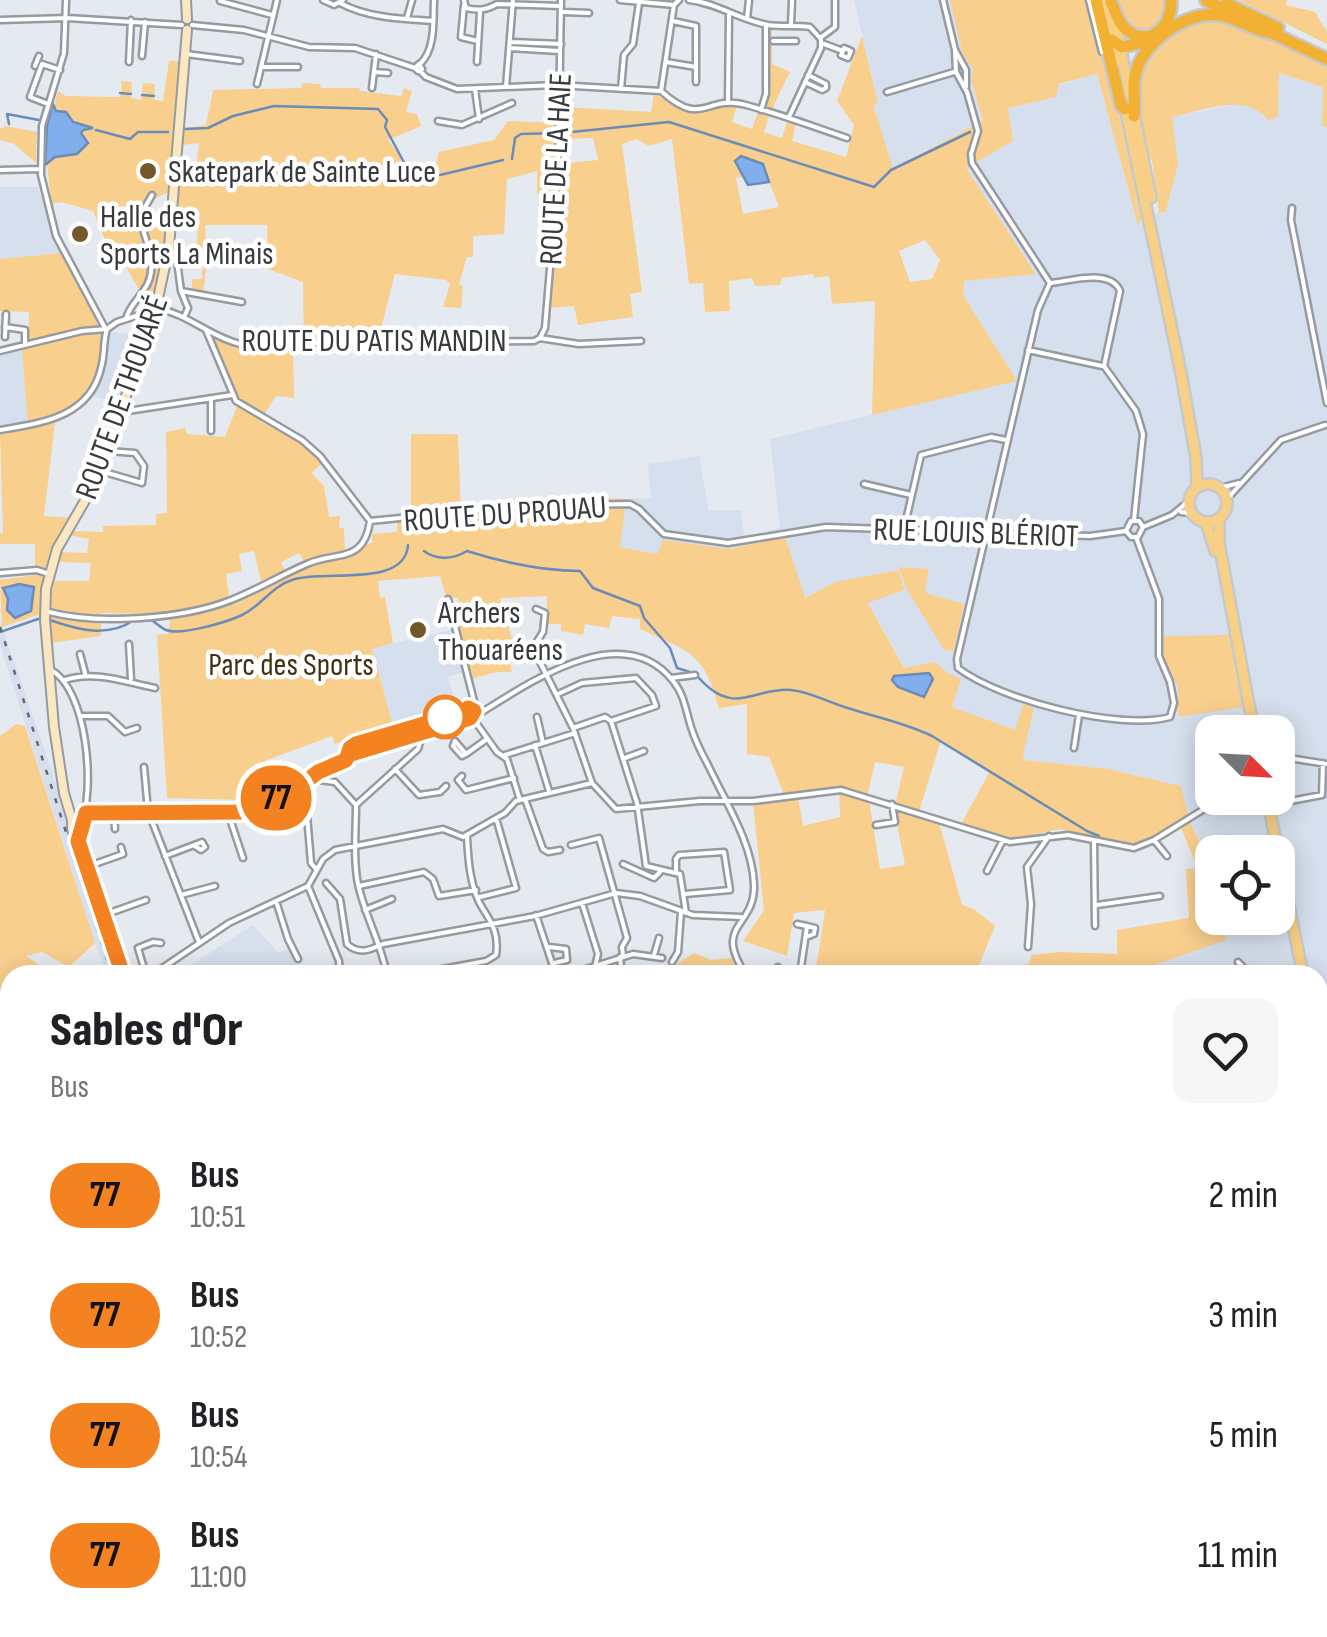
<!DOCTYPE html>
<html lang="fr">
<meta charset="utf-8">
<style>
:root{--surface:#fff;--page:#f6f6f6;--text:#202124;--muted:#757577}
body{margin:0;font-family:"Sofia Sans Condensed",sans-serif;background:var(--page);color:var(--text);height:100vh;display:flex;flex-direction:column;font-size:38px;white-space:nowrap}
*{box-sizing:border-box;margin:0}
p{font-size:32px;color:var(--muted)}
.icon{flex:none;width:55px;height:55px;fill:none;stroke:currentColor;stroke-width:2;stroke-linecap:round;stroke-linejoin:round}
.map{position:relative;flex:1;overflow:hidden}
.sheet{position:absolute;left:0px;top:965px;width:1328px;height:672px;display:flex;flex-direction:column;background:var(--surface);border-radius:30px 30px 0 0;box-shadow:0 5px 25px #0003}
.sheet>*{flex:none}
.badge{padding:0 20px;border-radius:32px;font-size:35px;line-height:65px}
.needle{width:65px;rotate:114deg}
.tools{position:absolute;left:1195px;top:715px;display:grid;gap:20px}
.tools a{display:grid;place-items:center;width:100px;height:100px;border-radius:20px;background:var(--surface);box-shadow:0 5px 25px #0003;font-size:50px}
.map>.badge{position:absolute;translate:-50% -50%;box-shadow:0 0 0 5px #fff}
.round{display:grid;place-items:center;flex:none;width:105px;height:105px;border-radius:20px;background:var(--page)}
.overview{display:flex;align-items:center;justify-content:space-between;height:170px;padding:0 50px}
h1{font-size:48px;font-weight:800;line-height:75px}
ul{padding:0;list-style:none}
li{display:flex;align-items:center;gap:30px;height:120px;padding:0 50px}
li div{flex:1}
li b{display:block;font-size:38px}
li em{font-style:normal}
li .badge{min-width:110px;font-weight:700;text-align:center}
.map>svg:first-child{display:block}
.built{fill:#d6dfed;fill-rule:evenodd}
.green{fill:#f9cf8e;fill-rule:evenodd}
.water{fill:#81afed;stroke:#6b8cb8;stroke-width:2.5}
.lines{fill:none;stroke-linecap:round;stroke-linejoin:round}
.stream{stroke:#6b8cb8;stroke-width:2.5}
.street-casing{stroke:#969ba1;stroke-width:9}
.secondary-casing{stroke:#969ba1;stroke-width:12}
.primary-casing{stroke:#c7c8c9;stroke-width:14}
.highway-casing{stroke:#c7c8c9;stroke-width:16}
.street{stroke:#fff;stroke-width:4}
.secondary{stroke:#fbe8c2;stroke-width:8}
.primary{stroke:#f8d085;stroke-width:9}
.highway{stroke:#f3b134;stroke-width:11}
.rail{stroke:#66686c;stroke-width:2.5;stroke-dasharray:5 10;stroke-linecap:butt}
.line-casing{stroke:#fff;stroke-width:22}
.line{stroke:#f58220;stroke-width:15}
.poi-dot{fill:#725729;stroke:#fff;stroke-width:4}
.stop-dot{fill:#fff;stroke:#f58220;stroke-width:5}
.labels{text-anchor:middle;stroke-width:9;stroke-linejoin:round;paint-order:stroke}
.street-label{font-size:32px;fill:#383a3d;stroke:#fff}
.poi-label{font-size:32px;fill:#383a3d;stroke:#fff;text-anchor:start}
.park-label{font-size:32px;fill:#433010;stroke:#fff}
</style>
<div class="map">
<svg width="1327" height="1637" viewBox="0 0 1327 1637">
<rect width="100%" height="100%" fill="#e5eaf1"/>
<!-- built -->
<path class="built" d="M854,0H950L963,56L973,69L971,80L983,121L892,168L873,105L878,102Z
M1278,73L1323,87L1322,126L1327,127V1536L1318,1538V975H1126L1226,940L1224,918H1278V852H1212V867L1188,817L1181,786L1108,769L1024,760L1016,731L951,707L905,668L868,602L835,582L804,598L785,538L730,549L663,541L657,554L619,547L626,499L651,498L648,464L699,456L709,510H741L744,537L780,528L770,439L1016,380L963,295L964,281L1036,273L965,168L1008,108L1055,97L1059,85L1097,74L1138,224L1143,217L1166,210L1178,164L1171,117L1242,103L1260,110L1268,119ZM1212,732H1278V798H1212Z
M0,187H38L60,253L0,259Z
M108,332L142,335L120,403L92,396L105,360Z
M22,349L28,428L0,433V353Z
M0,621L64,806L118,975H107L95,943L0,644Z
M453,630L462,672L448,677L457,708L393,726L371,648Z
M253,925L278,953L292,948L298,974L187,975L195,969L191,965Z"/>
<!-- green -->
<path class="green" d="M950,0H1092L1143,217L1138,225L1097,74L1059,84L1056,97L1008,108L1013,141L966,168L1036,274L964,281L963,295L1017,381L872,415L875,301L832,304L829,276L814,278L813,274L782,278L780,285L755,286L752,278L729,281L730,311L705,312L703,283L689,284L672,139L649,146L636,139L622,144L642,292L630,294L633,317L578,325L574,306L551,308L561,195L537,194V171L507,179L504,234L473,236V257H467L459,284L463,286L461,308L443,307L450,284L446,280L395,274L377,344L304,345L303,282L268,269L267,225H205L207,263L203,293L192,291V279H202L203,251L196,250L200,213L177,211L180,169L196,170L199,143L182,145L185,128L206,125L213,90L301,88L302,83L320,84L321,88H359L360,91L401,96L404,88L412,91L406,112L417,114L421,126L388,140L400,155L402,168L411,175L425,173L433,176L439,152L494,140L508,121L556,123V164L598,160L593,138L562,139L565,107L651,112L654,94L684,109L697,112L737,105L732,122L752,129L758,112L769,116L764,132L782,138L788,119L796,123L792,141L846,157L854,125L837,101L862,36L878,103L873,105L893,168L983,121L971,80L973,69L963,56ZM741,157C766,166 770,184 779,207L743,214L736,178L742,177ZM925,240L940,260L932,279L910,282L899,251Z
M1116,0H1167L1163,23C1132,40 1127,28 1116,0Z
M1239,0H1287L1286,5L1315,12L1327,32V44Z
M1205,19L1230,21L1327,66V127L1322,126L1323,87L1279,73L1278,117L1268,120C1246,91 1202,111 1172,117L1178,164L1166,211L1159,213L1152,160L1147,157C1139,111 1125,75 1165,42C1178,31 1189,23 1205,19Z
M768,29H772V64L790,72L771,111L764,108L768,96Z
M169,61H181L169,192C156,196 148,204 146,218L151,225L168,224L155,294L143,296L112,243L107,245L93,211L62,202L51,204L45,143L58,91L66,96L119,97L122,92L121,81L132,82L131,98L141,100L143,83L155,84L154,100L163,101Z
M6,126L37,132L36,163L14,144L0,140V129Z
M60,253L84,292L101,332H108C104,372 96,408 55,423L44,516L73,518C54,552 45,574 41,614L2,627L0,580L35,575V544H0V533H3L0,433L28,427L22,349L28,347L29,312L0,311V259Z
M213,338L243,346L293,345L294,398L276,396L260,421L292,438L293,433C306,439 318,448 326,460L311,473L324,486L329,517L340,516L339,528H344L345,553L326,554L304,561L299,553L281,562L286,573L261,581L254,551L239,554L242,571L226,574L230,604L308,566L331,558H347L363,545L372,543V534L397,532V516L411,515V434H455L458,435L461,515L518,510L597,509V498L626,499L620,547L657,554L663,540L730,549L785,537L805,598L835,582L899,570L904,590L868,603L904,668L935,662L949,674L961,679L952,707L1015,730L1023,704L1034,708L1023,755L1024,760L1108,769L1181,786L1188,816L1154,838L1131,846L1060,829L1010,840L961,824L990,771L941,740L918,815L939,822L962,905L974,909L995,926L975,975H815L825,910L794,913L787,956L743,941L764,910L753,803L798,797L803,826L840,817L839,788L784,794L769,757L747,754V704L719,708C704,652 690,652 640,629V619L612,616L609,628L585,624L583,635L561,631V624H547V596L500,598L518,660L510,664L512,672H496L464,681L453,630L461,624L458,598L446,597L440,576L378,581L380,598L385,597L393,643L372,649L393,726L335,744L332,736L267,760L275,796L250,808L246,800L167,798L157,635L168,634L171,614L101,613V636L51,643L48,614L54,581H89L91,563L58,562L61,552L87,553L89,539L70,535L71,531L103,532V526L156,525V514L167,513L166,432L185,428L187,434L225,437L239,401L213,344ZM875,762L904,767L894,809L905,865L880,869L868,793Z
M899,567L929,569L925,589L928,594L964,604L954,651L944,650L906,588Z
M1231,635L1245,707L1178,717V687L1164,661V636Z
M16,724L25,726L95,943L69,967L42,952L26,956L54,975H10V1029L0,1033V736Z
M1189,820L1212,867V918H1224L1226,940L1126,975H979L1015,972L1017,968L1030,963L1031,955L1060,952L1117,954V930L1189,918L1186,869L1198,868L1180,826Z
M694,953L711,960L731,958L741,975H658L665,965L676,964Z
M0,1072L10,1084V1171L4,1173L0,1151Z
M10,1389V1628H316L319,1637H0V1392Z
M1083,1628L1103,1631L1106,1628H1272L1296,1632V1637H1081Z"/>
<!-- water -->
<path class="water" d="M53,104L56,111L66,112L73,122L93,128L83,130L81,133L88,143L77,154L55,157L45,165L47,125Z
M741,156L763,164L769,182L748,185L735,161Z
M19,584L34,587L31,611L15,618L7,610L8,599L3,588Z
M929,673L933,679L924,697L898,687L892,680L894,676Z"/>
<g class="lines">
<!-- stream -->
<path class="stream" d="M120,93L131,94
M142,95L154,96
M9,124L7,114L39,120
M185,129L208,128L233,116L274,106L378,109L387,120L385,127L407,168L433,177
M96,130L130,139L138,132H143
M145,132H168
M562,133L669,122L874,187L891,170L970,132
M512,159L515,138L521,134L557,133
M440,175L503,160
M424,551C437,561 454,559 467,551C502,562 543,571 580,571L593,588L640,606L644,618L670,648L677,668L693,673
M147,618C155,621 159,627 166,630C181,636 227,622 242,615C260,607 272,586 292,580C323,569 405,589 408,545
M50,620C78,630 108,638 134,620
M0,632L41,618
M698,677C734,718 753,687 791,690C811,692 832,704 851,709C879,718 905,723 932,736L1087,831L1099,836
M0,1591L8,1610L0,1630"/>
<defs>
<path id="street" d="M66,0L64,53L42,126L41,175L56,236L105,328
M323,0L334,5L343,0
M464,0L466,8C478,11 486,10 497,4L561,6
M620,0L674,5
M689,0C717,3 740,20 768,25C782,27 796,25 810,27L820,38
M943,0L955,50L966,70V87
M1089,0L1102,52
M220,1L272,15
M340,3C368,18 402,19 433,21
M464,5L461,37L478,41
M564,12L589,13
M407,18L412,0
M747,19L749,0
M0,20L67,18L182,25
M192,25L244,30L309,47L355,48L415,68
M791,25L792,0
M820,38L835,27V0
M773,41H796
M511,42L561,44
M824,44L843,51L841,55L848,58L851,51L844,48L843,51
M509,48L559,51
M955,50L956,72L967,92L978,131L971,154L972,163L1050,283
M186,54L240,61
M142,56L145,22
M129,62L131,20
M477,62L480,12
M666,62L696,67V26L673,21
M419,64L422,69L418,71L415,68Z
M420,64C436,49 433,20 434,0
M35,66L39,56
M262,67H298
M420,71L426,77L457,89L556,85L661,91
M374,72L388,73
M696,82V67
M805,82L822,90L826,88V84L808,75
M257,84L277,0
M506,87L513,0
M372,88L376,54
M475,89L479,119
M621,89L624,55L633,44L639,3
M661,91C702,128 705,96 742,104C778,113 811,126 847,138
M661,91L674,5L679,0
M887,92L954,72
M728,103L729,15
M48,104L30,97L42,64L60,70
M761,110L766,94V26
M789,117L821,48V39
M438,121L462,125L512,103
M0,170L40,169
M1292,208L1291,220L1327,403
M177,261L181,291L188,308L185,315
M1050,283L1038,310L957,659L958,668C1000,700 1119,731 1170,717L1174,703L1170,682L1159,656V599L1136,537
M1051,283C1071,281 1111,268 1120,291L1104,366L1136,411L1143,434L1134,520
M181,291L242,302
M156,308C189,314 208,336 240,344L534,341L540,338L579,344L641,341
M126,319C129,305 142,296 148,283C158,260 143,238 140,216L152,195
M5,327L25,330V345
M206,330L236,401L302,440L320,456L370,521L520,506L630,504L639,509L664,534L728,543L826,527L1090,536L1126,531
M5,337L6,314
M540,338L545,328L558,173L561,0
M1028,350L1102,366
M0,351L82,331L107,329L117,322L142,314L151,316
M211,399V431
M121,412L232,395
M0,430C42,423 90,417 101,368C105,355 103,341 107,329
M101,471L142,483L144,466L135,453L108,451
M864,484L911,495
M1220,488L1239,483
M1227,499L1281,440L1325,425
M1181,512L1191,513
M904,529L921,455L991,437L1006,440
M1126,531L1131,537H1138L1143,527L1172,515L1189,501
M1126,531L1131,521H1139L1143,527
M0,573L37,570L49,574
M448,599L474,701L471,709
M536,609L545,613L543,632L536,643L539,660L573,728L592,783L616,809L700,801H753L841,790L1010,842L1068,835L1134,848L1154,840L1222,798
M49,612C99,625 183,619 231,600C257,590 281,575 307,564C336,551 364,564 370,521
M129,644L131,679
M80,654L85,673
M49,669C88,687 96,792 80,828
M671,678L695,675
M65,680C94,670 125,682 155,688
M558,694L582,683L636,678L652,695L656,706L611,721
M474,714L482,712C532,681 623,618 673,681C685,695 686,713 692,730C696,742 702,754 708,765C725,801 753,844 754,885C755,929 712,923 746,975
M81,716H108L125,732L137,728
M472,717L497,752L507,759L520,800
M537,717L543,743
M573,728L605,717L611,721L637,803L646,866L680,874L686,913
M455,741L466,754L462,756L453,746Z
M535,745L549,791
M1074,748L1079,715
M466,754L487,739
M505,755L575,733
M625,758L644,751
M1278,761L1289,758L1327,764
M144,767L148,811L199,942
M395,769L419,795L440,792L446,786
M462,776L458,780L466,790L514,778
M311,779L335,782L356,805
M305,791L311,863L316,869
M1278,793L1285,802L1322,795L1323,763
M525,799L543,849L548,852L560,850
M356,805C356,832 353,858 358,884C365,916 381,943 387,975
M356,805L418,749L423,733
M86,813L179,810L239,813L257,808L295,788L306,789V782C319,770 340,767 350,754L355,755L358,751L467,717
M228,813L243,858
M114,814L115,829
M876,825L895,822L892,804
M1154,840L1167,856
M1094,841L1095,926
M571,845L599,838L627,938L622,947L623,956
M165,856L202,842L205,847L201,850L195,846
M623,864L654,878L660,872
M86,867L123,854L121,847
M676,871V859L679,855L724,852L730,890L685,894
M987,871L1003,840
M326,883L340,899L347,944C359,955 370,950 383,944L535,916L616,893L640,896L693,915L741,917
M308,886L339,961L340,975
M359,886L424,872L433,879L439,896L476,890
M181,895L215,886
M480,897L516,888L496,818
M276,901L288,939L298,959
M582,903L598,954L593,975
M1097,905L1160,896
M365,910L392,899
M104,915L146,900
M536,915L556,975
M797,924L807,926
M549,947L566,949L567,960L554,963
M1028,947L1031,904L1027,867L1049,836
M654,955L659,938
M620,957L622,975
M672,962L678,952L681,912
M1238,962L1251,975
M146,975L138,948L153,942L161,943
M152,975L229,923L308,886L323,859L335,850L443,829L463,837L505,813L516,801L592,783
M410,975L486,961L496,955C499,936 493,924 483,909C470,889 468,859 467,836
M567,975L633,954L662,958
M772,975L778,967
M800,975C802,959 805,942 807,926L815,928L814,934L806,937
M1325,1026H1327
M0,1285L10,1282
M1318,1389H1327
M0,1478L10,1496
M494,1628V1637
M557,1628L560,1637
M645,1628L650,1637
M723,1628L732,1637
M1297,1628L1298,1637
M679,1636L701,1628
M509,1637L533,1631
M600,1637L629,1628
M781,1637L792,1628
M861,1637L864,1628"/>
<path id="secondary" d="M186,0L187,19
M123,975L72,829V820L64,793L54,727L45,620L46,589L57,549L98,478L156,308L169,247L187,30
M1318,1223L1327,1216
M0,1388L10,1385
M1318,1593L1327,1597
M367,1628L369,1637"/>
<path id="primary" d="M1104,0L1116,62
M1114,17L1130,95
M1125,107L1181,373L1196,458L1197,487
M1133,110L1151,198
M1189 503a19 19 0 1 1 38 0a19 19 0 1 1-38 0Z
M1219,519V543L1254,732
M1206,522L1215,551
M1267,798L1303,975
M1318,1051L1327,1097"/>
<path id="highway" d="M1096,0L1121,105L1125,109
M1206,0L1233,14
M1111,2C1116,12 1118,24 1128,31C1152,48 1173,24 1171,0
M1227,4L1278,28
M1268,31L1327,59
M1112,40L1122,47L1154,40
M1134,116C1136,103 1132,89 1135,76C1141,43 1187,10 1219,15C1238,18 1254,31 1272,33"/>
</defs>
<!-- street casing -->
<use href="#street" class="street-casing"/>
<!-- secondary casing -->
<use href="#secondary" class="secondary-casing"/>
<!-- primary casing -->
<use href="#primary" class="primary-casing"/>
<!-- highway casing -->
<use href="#highway" class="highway-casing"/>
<!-- street -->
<use href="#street" class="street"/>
<!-- secondary -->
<use href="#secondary" class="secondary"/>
<!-- primary -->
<use href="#primary" class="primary"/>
<!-- highway -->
<use href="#highway" class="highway"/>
<!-- rail -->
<path class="rail" d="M0,627L112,975
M322,1628L325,1637"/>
</g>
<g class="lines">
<defs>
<path id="line" d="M123,975L78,841L86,813L248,812L300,786L318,772L346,760L350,748L356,744L465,712L468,708L474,711L470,718L351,754"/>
</defs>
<!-- line casing -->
<use href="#line" class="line-casing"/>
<!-- line -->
<use href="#line" class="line"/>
</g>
<!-- markers -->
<g class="poi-dot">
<circle cx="148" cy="171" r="10"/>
<circle cx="80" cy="234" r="10"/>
<circle cx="418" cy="630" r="10"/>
</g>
<circle class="stop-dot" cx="445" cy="717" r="20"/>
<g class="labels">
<!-- street labels -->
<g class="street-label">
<text transform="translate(555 169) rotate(-87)" y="11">ROUTE DE LA HAIE</text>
<text x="374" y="351">ROUTE DU PATIS MANDIN</text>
<text transform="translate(121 397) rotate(-70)" y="11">ROUTE DE THOUARÉ</text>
<text transform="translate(505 513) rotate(-4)" y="11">ROUTE DU PROUAU</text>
<text transform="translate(976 532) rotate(2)" y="11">RUE LOUIS BLÉRIOT</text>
</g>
<!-- poi labels -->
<g class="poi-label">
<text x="168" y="182">Skatepark de Sainte Luce</text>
<text x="100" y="227">Halle des<tspan x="100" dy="37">Sports La Minais</tspan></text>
<text x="438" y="623">Archers<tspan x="438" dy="37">Thouaréens</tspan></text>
</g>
<!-- park labels -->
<g class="park-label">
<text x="291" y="675">Parc des Sports</text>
</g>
</g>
</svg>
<div class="tools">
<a><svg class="needle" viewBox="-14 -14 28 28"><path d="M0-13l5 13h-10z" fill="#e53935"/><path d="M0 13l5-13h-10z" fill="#757577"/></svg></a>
<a><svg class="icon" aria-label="locate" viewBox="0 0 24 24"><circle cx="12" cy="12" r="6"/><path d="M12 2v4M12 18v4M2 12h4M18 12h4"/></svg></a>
</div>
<b class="badge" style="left:276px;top:798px;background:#f58220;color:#111">77</b>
<section class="sheet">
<div class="overview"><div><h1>Sables d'Or</h1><p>Bus</p></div><a class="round"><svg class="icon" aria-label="heart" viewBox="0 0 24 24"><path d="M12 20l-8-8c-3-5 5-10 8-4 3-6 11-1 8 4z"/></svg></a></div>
<ul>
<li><span class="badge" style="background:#f58220;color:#111">77</span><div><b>Bus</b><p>10:51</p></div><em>2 min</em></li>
<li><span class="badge" style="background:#f58220;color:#111">77</span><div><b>Bus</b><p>10:52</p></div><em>3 min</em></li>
<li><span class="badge" style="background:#f58220;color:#111">77</span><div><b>Bus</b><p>10:54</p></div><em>5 min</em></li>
<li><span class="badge" style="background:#f58220;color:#111">77</span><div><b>Bus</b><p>11:00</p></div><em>11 min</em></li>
</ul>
</section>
</div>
